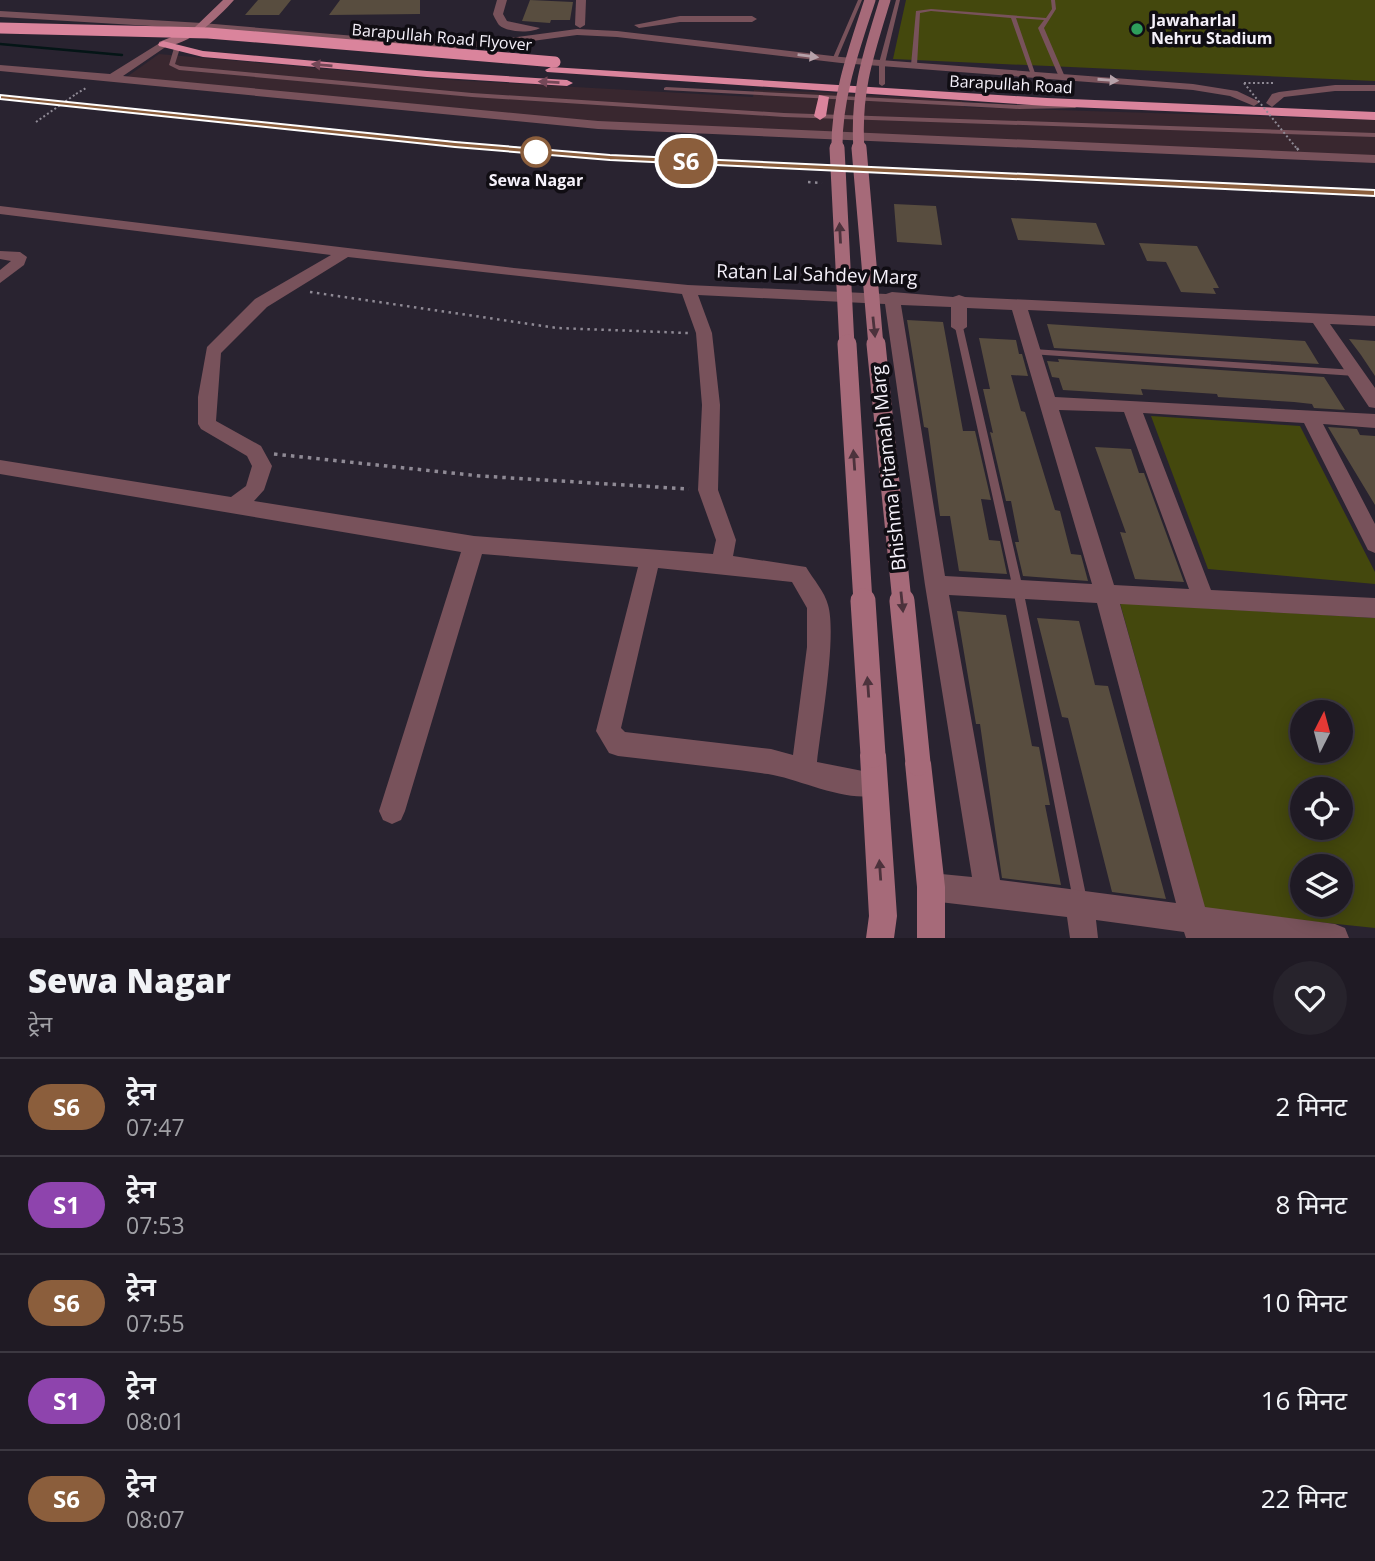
<!DOCTYPE html>
<html lang="hi">
<meta charset="utf-8">
<style>
:root{--surface:#1f1a24;--page:#27232c;--text:#f1f3f6;--muted:#a1a1a6;--line:#3c3841}
body{margin:0;font-family:"Open Sans","Noto Sans Devanagari",sans-serif;background:var(--page);color:var(--text);height:100vh;display:flex;flex-direction:column;font-size:26px;white-space:nowrap}
*{box-sizing:border-box;margin:0}
p{font-size:23px;color:var(--muted)}
.icon{flex:none;width:38px;height:38px;fill:none;stroke:currentColor;stroke-width:2;stroke-linecap:round;stroke-linejoin:round}
.map{position:relative;height:938px;overflow:hidden}
.sheet{display:flex;flex-direction:column;background:var(--surface);flex:1}
.sheet>*{flex:none}
.badge{padding:0 14px;border-radius:23px;font-size:24px;line-height:46px}
.needle{width:46px;rotate:6deg}
.buttons{position:absolute;left:1290px;top:700px;display:grid;gap:14px}
.buttons a{display:grid;place-items:center;width:63px;height:63px;border-radius:50%;background:var(--surface);box-shadow:0 4px 18px #0003,0 0 0 2px var(--line);font-size:35px}
.map>.badge{position:absolute;translate:-50% -50%;box-shadow:0 0 0 4px #fff}
.round{display:grid;place-items:center;flex:none;width:74px;height:74px;border-radius:37px;background:var(--page)}
.head{display:flex;align-items:center;justify-content:space-between;height:119px;padding:0 28px}
h1{font-size:33px;font-weight:800;line-height:52px}
ul{padding:0;list-style:none}
li{display:flex;align-items:center;gap:21px;height:98px;padding:0 28px;border-top:2px solid var(--line)}
li div{flex:1}
li b{display:block;font-size:26px}
li em{font-style:normal}
li .badge{min-width:77px;font-weight:700;text-align:center}
.map>svg:first-child{display:block}
.industrial{fill:#39272f}
.green{fill:#44480d;fill-rule:evenodd}
.lines{fill:none;stroke-linecap:round;stroke-linejoin:round}
.stream{stroke:#041516;stroke-width:2.5}
.building{fill:#584d3f}
.path-far2{stroke:#8f8a95;stroke-width:2;stroke-dasharray:2 2.5;stroke-linecap:butt}
.path-far1{stroke:#8f8a95;stroke-width:2.5;stroke-dasharray:2.5 4.5;stroke-linecap:butt}
.path{stroke:#8f8a95;stroke-width:3.5;stroke-dasharray:3.5 5;stroke-linecap:butt}
.service{fill:#78525b;fill-rule:evenodd}
.minor{fill:#78525b;fill-rule:evenodd}
.tertiary{fill:#78525b;fill-rule:evenodd}
.secondary{fill:#a66a79;fill-rule:evenodd}
.trunk{fill:#da849c;fill-rule:evenodd}
.rail-far1{stroke:#c1bcc6;stroke-width:2.5;stroke-dasharray:2 4.5;stroke-linecap:butt}
.rail{stroke:#c1bcc6;stroke-width:4.5;stroke-dasharray:2.5 5;stroke-linecap:butt}
.path-bridge-far1{stroke:#8f8a95;stroke-width:2;stroke-dasharray:2 2.5;stroke-linecap:butt}
.path-bridge{stroke:#8f8a95;stroke-width:2.5;stroke-dasharray:2.5 4.5;stroke-linecap:butt}
.secondary-bridge-far3{stroke:#a66a79;stroke-width:11}
.secondary-bridge-far2{stroke:#a66a79;stroke-width:15}
.secondary-bridge-far1{stroke:#a66a79;stroke-width:19}
.secondary-bridge{stroke:#a66a79;stroke-width:25}
.trunk-bridge{stroke:#da849c;stroke-width:11}
.oneway{fill:#b6a2aa}
.oneway2{fill:#754858}
.oneway3{fill:#4c323c}
.line{fill:#8b5e3c;stroke:#fff;stroke-width:2}
.leisure-dot{fill:#2e9e5b;stroke:#100d13;stroke-width:2.5}
.stop-dot{fill:#fff;stroke:#8b5e3c;stroke-width:3.5}
.labels{text-anchor:middle;stroke-width:7;stroke-linejoin:round;paint-order:stroke}
.far-poi-label{font-size:16px;font-weight:bold;fill:#f5f1fa;stroke:#100d13;text-anchor:start}
.far-street-label{font-size:16px;fill:#f5f1fa;stroke:#100d13}
.far-stop-label{font-size:16px;font-weight:bold;fill:#f5f1fa;stroke:#100d13}
.street-label{font-size:19px;fill:#f5f1fa;stroke:#100d13}
</style>
<div class="map">
<svg width="1375" height="938" viewBox="0 0 1375 938">
<rect width="100%" height="100%" fill="#292330"/>
<!-- industrial -->
<path class="industrial" d="M159,54L452,80L753,97L754,90L817,92L962,101L964,107L1375,120V157L580,123L121,81Z"/>
<!-- green -->
<path class="green" d="M906,0H1375V81L893,59Z
M1151,416L1300,426L1375,572V584L1208,569Z
M1120,603L1375,618V928L1205,910ZM1302,712H1340V751H1302ZM1302,789H1340V828H1302ZM1302,866H1340V905H1302Z"/>
<g class="lines">
<!-- stream -->
<path class="stream" d="M0,44L122,55"/>
</g>
<!-- building -->
<path class="building" d="M258,0H291L279,15H245Z
M340,0H420V14L329,15Z
M530,0L573,2L570,20H551L550,23L522,21Z
M894,204L936,206L942,245L897,242Z
M1011,218L1096,223L1105,245L1018,240Z
M1139,243L1197,246L1219,288H1213L1216,294L1181,292L1166,262L1147,261Z
M907,320L943,322L963,431H975L991,500L981,499L989,540L1000,541L1007,574L959,571L950,516H940L928,428L924,427Z
M1047,324L1305,341L1319,364L1054,348Z
M979,338L1016,340L1019,354H1022L1028,376L1011,375L1021,411L1025,412L1055,510L1060,511L1071,554L1081,555L1088,581L1023,576L1015,542H1019L1011,501H1006L990,432L993,433L983,389H990Z
M1349,339L1375,341V376L1361,355Z
M1058,359L1324,377L1345,410L1314,408L1312,404L1294,402L1218,397L1217,394L1141,389L1143,395L1063,390L1059,378L1052,377L1047,361L1059,362Z
M1328,427L1357,429L1360,435L1375,436V505Z
M1095,447L1131,449L1139,473H1144L1184,582L1135,579L1120,532L1126,533Z
M957,611L1006,615L1032,746L1039,747L1050,805H1045L1061,885L1002,878L980,724H976Z
M1037,618L1079,621L1095,685L1108,686L1166,899L1112,892L1068,718L1062,717Z"/>
<g class="lines">
<!-- path-far2 -->
<path class="path-far2" d="M1244,83H1273
M76,94L86,88"/>
<!-- path-far1 -->
<path class="path-far1" d="M808,182L822,183
M310,292L557,328L688,333"/>
<!-- path -->
<path class="path" d="M274,454L480,476L689,489"/>
<!-- service -->
<path class="service" d="M858,0H862L837,59L832,60Z
M896,0H900L885,63V84L882,86L879,84V63Z
M1051,0H1055L1056,9L1044,28L1065,77L1064,78L1059,77L1038,28L1044,20L1016,18L1036,76L1031,75L1011,18L931,11L920,13L917,65L914,67L911,65L916,11L931,9L1046,18L1052,9Z
M177,46L180,48L175,64L180,66L472,93L784,113L1375,133V137L784,117L472,97L179,70L169,65L174,48Z
M666,87L1019,105L1075,104L1078,106L1075,108L1019,109L664,90V88Z
M959,324L963,327L1023,589L1087,900L1085,905L1080,907L1075,905L1073,900L1013,589L955,327Z
M1033,349L1355,370L1359,373L1355,376L1030,354L1029,352L1030,350Z"/>
<!-- minor -->
<path class="minor" d="M576,0H586L585,25L580,28L575,25Z
M680,16H752L757,19L752,22H680L639,28L634,25Z
M163,41L168,44L167,46L123,76L598,121L1375,155V163L598,129L0,71V65L110,74Z
M0,206L514,268L688,285L886,294L892,292L953,297L959,295L965,297L1375,316V326L1330,324L1375,388V408L1369,407L1313,323L1028,310L1055,397L1375,414V428L1323,424L1375,524V553L1368,550L1304,423L1143,413L1211,590L1375,598V618L1120,604L1205,907L1335,924L1345,928L1349,938H1186L1184,932L1096,920L1098,938H1070L1067,917L931,901L921,897L917,887L921,877L931,873L972,877L925,585L885,304L698,295L712,333L720,405L718,490L736,540L733,556L806,567C813,579 825,592 828,605C837,635 821,726 817,762L883,775L887,784L883,793C851,806 801,779 768,774C718,767 668,762 618,756L609,753L596,731L638,567L482,554L405,811L401,820L392,824L383,820L379,811L461,552L0,474V460L231,497L246,486L252,466L247,456L201,429L198,424V397L207,347L255,299L331,255L0,214ZM348,257L682,294L696,333L702,405L698,490L716,540L713,554L474,536L254,501L264,490L272,466L261,446L216,421L221,353L267,307ZM901,305L951,307V327L959,332L967,327V308L1012,310L1092,584L945,576ZM1059,410L1124,412L1189,589L1114,585ZM658,568L792,582L807,608V647L793,755L771,749L625,732L621,728ZM949,595L1097,603L1176,903L1000,880Z
M0,251L20,252L27,257L24,265L0,283V270L11,261L0,259Z"/>
<!-- tertiary -->
<path class="tertiary" d="M497,0H507L503,14L507,21L540,28C532,33 508,33 499,25C498,24 493,15 493,14Z
M0,11L202,23L439,43L494,40L577,29L617,31L841,57L1193,84L1237,91L1260,102L1254,106L1230,96L1193,90L841,63L617,37L577,35L494,46L439,49L202,29L0,17Z
M1335,85H1375V91H1335L1284,97L1272,107L1266,103L1272,94L1279,92Z"/>
<!-- secondary -->
<path class="secondary" d="M223,0H234C217,19 186,49 159,46V42L194,28Z
M873,742L882,746L886,755L897,916L894,938H866L869,916L860,755L864,746Z
M918,750L927,754L931,763L945,887V938H917V887L905,763L909,754Z"/>
<!-- trunk -->
<path class="trunk" d="M163,41L203,51L427,71L567,80L573,83L567,86L427,77L203,57L159,46L158,44Z
M551,67L1047,98L1375,112V120L1047,106L547,72L545,70Z
M819,95L829,97L826,116L820,120L814,116Z"/>
<!-- rail-far1 -->
<path class="rail-far1" d="M0,97L528,150"/>
<!-- rail -->
<path class="rail" d="M507,148L610,157L1375,193"/>
<!-- path-bridge-far1 -->
<path class="path-bridge-far1" d="M1244,83L1298,150
M36,122L76,94"/>
<!-- path-bridge -->
<path class="path-bridge" d="M1297,148L1299,151"/>
<!-- secondary-bridge-far3 -->
<path class="secondary-bridge-far3" d="M837,150C836,98 854,49 870,0
M859,150C855,92 868,55 885,0"/>
<!-- secondary-bridge-far2 -->
<path class="secondary-bridge-far2" d="M837,148L847,346
M859,148L876,346"/>
<!-- secondary-bridge-far1 -->
<path class="secondary-bridge-far1" d="M847,344L863,602
M876,344L902,602"/>
<!-- secondary-bridge -->
<path class="secondary-bridge" d="M863,601L873,755
M902,601L918,763"/>
<!-- trunk-bridge -->
<path class="trunk-bridge" d="M0,28L208,33L555,62"/>
</g>
<!-- one-way arrows -->
<defs><path id="oneway-solid" d="M-6-.8H1V-3.2L6.5 0L1 3.2V.8H-6Z" transform="scale(1.75)"/></defs>
<g class="oneway">
<use href="#oneway-solid" transform="translate(808 56) rotate(7)"/>
<use href="#oneway-solid" transform="translate(1108 80) rotate(4)"/>
</g>
<g class="oneway2">
<use href="#oneway-solid" transform="translate(322 65) rotate(-175)"/>
<use href="#oneway-solid" transform="translate(549 82) rotate(-177)"/>
</g>
<g class="oneway3">
<use href="#oneway-solid" transform="translate(840 233) rotate(-93)"/>
<use href="#oneway-solid" transform="translate(874 327) rotate(84)"/>
<use href="#oneway-solid" transform="translate(854 460) rotate(-94)"/>
<use href="#oneway-solid" transform="translate(902 602) rotate(84)"/>
<use href="#oneway-solid" transform="translate(868 687) rotate(-94)"/>
<use href="#oneway-solid" transform="translate(880 870) rotate(-94)"/>
</g>
<!-- line -->
<path class="line" d="M0,95L455,142L610,155L1375,190V196L610,160L455,147L0,99Z"/>
<!-- markers -->
<circle class="leisure-dot" cx="1137" cy="29" r="7"/>
<circle class="stop-dot" cx="536" cy="152" r="14"/>
<g class="labels">
<!-- far-poi labels -->
<g class="far-poi-label">
<text x="1151" y="26">Jawaharlal<tspan x="1151" dy="18">Nehru Stadium</tspan></text>
</g>
<!-- far-street labels -->
<g class="far-street-label">
<text transform="translate(442 37) rotate(5)" y="6">Barapullah Road Flyover</text>
<text transform="translate(1011 84) rotate(3)" y="6">Barapullah Road</text>
</g>
<!-- far-stop labels -->
<g class="far-stop-label">
<text x="536" y="186">Sewa Nagar</text>
</g>
<!-- street labels -->
<g class="street-label">
<text transform="translate(817 274) rotate(2)" y="7">Ratan Lal Sahdev Marg</text>
<text transform="translate(888 468) rotate(-96)" y="7">Bhishma Pitamah Marg</text>
</g>
</g>
</svg>
<div class="buttons">
<a><svg class="needle" viewBox="-14 -14 28 28"><path d="M0-13l5 13h-10z" fill="#e53935"/><path d="M0 13l5-13h-10z" fill="#a1a1a6"/></svg></a>
<a><svg class="icon" aria-label="locate" viewBox="0 0 24 24"><circle cx="12" cy="12" r="6"/><path d="M12 2v4M12 18v4M2 12h4M18 12h4"/></svg></a>
<a><svg class="icon" aria-label="layers" viewBox="0 0 24 24"><path d="M12 4l9 5-9 5-9-5zM3 14l9 5 9-5"/></svg></a>
</div>
<b class="badge" style="left:686px;top:161px;background:#8b5e3c;color:#fff">S6</b>
</div>
<section class="sheet">
<div class="head"><div><h1>Sewa Nagar</h1><p>ट्रेन</p></div><a class="round"><svg class="icon" aria-label="heart" viewBox="0 0 24 24"><path d="M12 20l-8-8c-3-5 5-10 8-4 3-6 11-1 8 4z"/></svg></a></div>
<ul>
<li><span class="badge" style="background:#8b5e3c;color:#fff">S6</span><div><b>ट्रेन</b><p>07:47</p></div><em>2 मिनट</em></li>
<li><span class="badge" style="background:#8e44ad;color:#fff">S1</span><div><b>ट्रेन</b><p>07:53</p></div><em>8 मिनट</em></li>
<li><span class="badge" style="background:#8b5e3c;color:#fff">S6</span><div><b>ट्रेन</b><p>07:55</p></div><em>10 मिनट</em></li>
<li><span class="badge" style="background:#8e44ad;color:#fff">S1</span><div><b>ट्रेन</b><p>08:01</p></div><em>16 मिनट</em></li>
<li><span class="badge" style="background:#8b5e3c;color:#fff">S6</span><div><b>ट्रेन</b><p>08:07</p></div><em>22 मिनट</em></li>
</ul>
</section>
